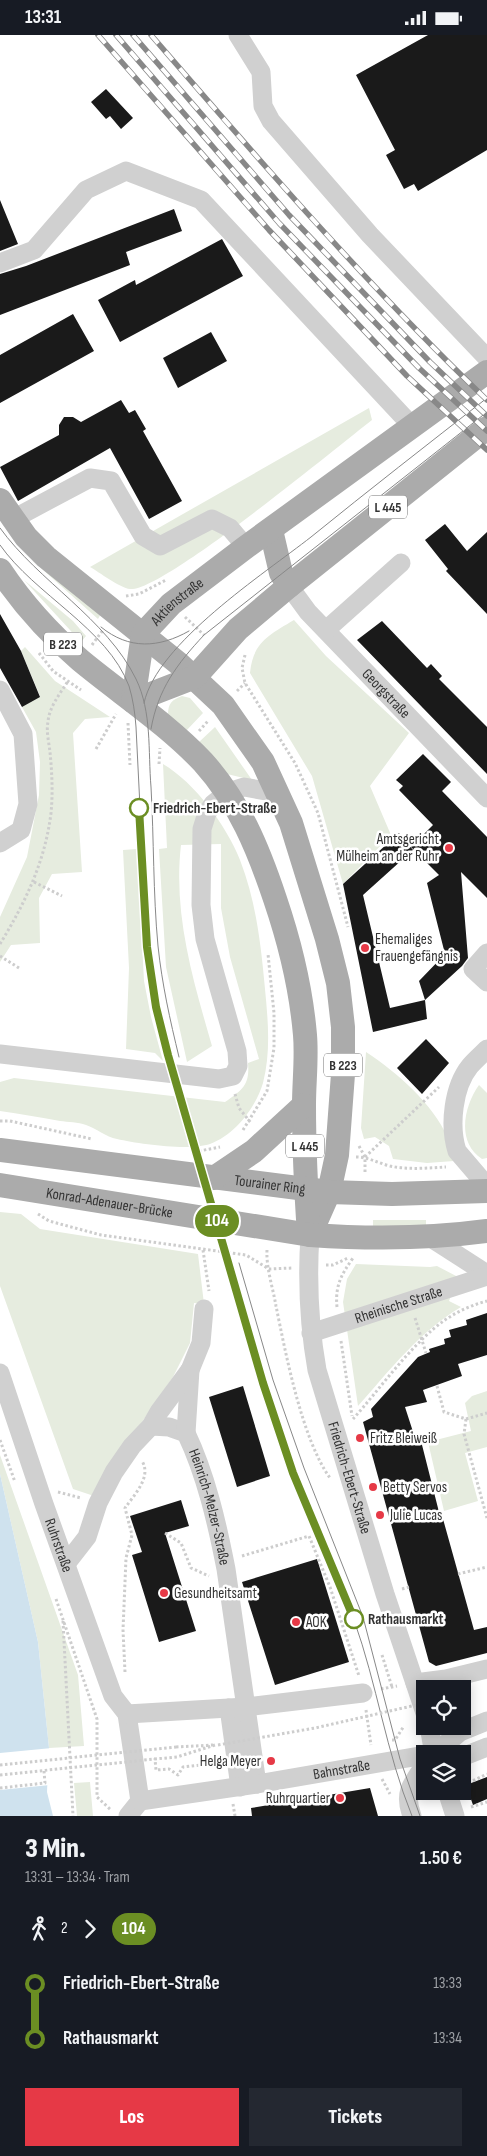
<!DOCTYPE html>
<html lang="de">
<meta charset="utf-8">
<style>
:root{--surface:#171b24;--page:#242831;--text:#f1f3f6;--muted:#9ea1a6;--accent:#e63946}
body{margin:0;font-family:"Sofia Sans Condensed",sans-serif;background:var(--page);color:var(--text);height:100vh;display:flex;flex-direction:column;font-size:19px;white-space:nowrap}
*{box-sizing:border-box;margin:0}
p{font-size:16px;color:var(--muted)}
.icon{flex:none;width:28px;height:28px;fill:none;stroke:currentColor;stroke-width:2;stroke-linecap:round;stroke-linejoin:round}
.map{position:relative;height:1781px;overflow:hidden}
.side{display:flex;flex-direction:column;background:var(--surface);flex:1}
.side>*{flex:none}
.badge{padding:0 10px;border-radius:16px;font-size:18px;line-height:32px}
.fabs{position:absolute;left:416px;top:1645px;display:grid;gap:10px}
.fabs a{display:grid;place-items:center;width:55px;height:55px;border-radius:0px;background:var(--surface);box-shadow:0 2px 12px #0003;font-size:25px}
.map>.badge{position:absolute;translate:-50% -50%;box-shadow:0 0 0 2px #fff}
.legs{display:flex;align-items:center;gap:8px;height:55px;padding:0 25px;font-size:16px}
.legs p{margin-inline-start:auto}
.summary{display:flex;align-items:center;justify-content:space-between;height:85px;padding:0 25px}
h1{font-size:28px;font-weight:800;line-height:38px}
.button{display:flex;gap:10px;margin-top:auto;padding:10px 25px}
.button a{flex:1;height:58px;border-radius:0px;background:var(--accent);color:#fff;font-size:20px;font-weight:800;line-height:58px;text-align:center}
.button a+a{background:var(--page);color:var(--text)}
ul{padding:0 25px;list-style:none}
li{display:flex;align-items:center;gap:18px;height:55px;font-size:19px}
li i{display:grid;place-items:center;width:8px;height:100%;margin:0 6px;background:currentColor}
li i::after{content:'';width:12px;height:12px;margin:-6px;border:4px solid;border-radius:50%;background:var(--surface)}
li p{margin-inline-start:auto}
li:first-child i{background:linear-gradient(#0000 50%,currentColor 0)}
li:last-child i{background:linear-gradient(currentColor 50%,#0000 0)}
.status{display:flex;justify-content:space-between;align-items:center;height:35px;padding:0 25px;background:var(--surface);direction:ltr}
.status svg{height:14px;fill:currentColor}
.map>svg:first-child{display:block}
.green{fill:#e6ecdf}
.water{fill:#cfe2ee}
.pier{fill:#fff}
.building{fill:#1a1a1a}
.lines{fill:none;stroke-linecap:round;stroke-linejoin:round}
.path{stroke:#cdcdcd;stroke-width:3;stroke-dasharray:2.5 2.5;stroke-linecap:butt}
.minor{stroke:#d0d0d0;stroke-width:19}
.major{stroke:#ababab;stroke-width:24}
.tram{stroke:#888;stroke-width:1}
.rail-casing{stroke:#888;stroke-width:5.5}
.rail{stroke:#fff;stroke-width:4;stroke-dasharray:11;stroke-linecap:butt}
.path-bridge{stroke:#cdcdcd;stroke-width:3;stroke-dasharray:2.5 2.5;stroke-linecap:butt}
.line-1-casing{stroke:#fff;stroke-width:11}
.line-1{stroke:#6b8e23;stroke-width:8}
.stop-1-dot{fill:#fff;stroke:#6b8e23;stroke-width:2.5}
.poi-dot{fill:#e63946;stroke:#fff;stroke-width:2}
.labels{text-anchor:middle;stroke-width:5;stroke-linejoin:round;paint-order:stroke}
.shield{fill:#fff;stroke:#707070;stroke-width:1}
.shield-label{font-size:14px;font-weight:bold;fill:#333}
.street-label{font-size:15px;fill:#333;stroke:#fff}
.stop-label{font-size:15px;font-weight:bold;fill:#333;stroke:#fff;text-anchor:start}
.poi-label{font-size:15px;fill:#333;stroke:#fff;text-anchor:start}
</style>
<div class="status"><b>13:31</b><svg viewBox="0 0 49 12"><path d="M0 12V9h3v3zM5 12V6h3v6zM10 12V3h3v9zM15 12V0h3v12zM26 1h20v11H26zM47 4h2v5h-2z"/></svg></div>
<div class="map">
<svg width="487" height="1781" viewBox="0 0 487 1781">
<rect width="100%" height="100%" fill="#fff"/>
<!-- green -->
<path class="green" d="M369,373L372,385C337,412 161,558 130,554C120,553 99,537 90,532Z
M32,521L102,577L98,584L33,526Z
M24,545L73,586L86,601L81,607Z
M294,585L326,621L409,698L370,751L391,800L343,849L312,741L250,638C253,607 269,600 294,585Z
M25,612L55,646L110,682L85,684L73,698L82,837L52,839L39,863L40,908L11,910L0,927V882L27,822L39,760L40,727L36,697L22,672L40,661L21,616Z
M182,661L190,663L203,678L186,696L168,680C168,668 172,665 182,661Z
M215,692L252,745L227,739L198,708Z
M163,729C195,748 226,790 240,825C256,866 261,910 265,954C268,985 271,1017 263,1048C256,1072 235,1100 210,1109C189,1116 139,1109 117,1104C106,1102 96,1093 86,1090C78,1087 68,1087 60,1086C40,1082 20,1079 0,1076V1047L14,1043L225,1067C242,1055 250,1050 248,1028L259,1024L230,922L221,873V809L181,810C173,879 193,945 212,1011L187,1027L166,932L159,814L167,813Z
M137,814L144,946L151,982L163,1026L155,1018L126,1014L129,933L123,815Z
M366,1017C398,1038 432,1068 448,1103C451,1110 452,1119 454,1126L427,1128L393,1124L389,1111L375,1102L364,1104L361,1093Z
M479,1050L487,1058V1123L482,1124C456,1107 464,1071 479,1050Z
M0,1177L21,1179L40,1194L198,1219L204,1269L194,1268L190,1308L173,1342L131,1403L97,1462L73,1454L0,1251Z
M373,1185H426V1193H373Z
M356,1229L430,1232L437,1231L458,1242L449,1266L461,1272C419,1297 390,1335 358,1371L343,1267L347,1244Z
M487,1356V1412L465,1418L478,1466L444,1476L428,1407L471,1396L465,1368L472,1361Z
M0,1420L78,1640L84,1711L49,1713L38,1607L0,1439Z
M90,1747L93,1781H77L74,1748Z"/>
<!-- water -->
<path class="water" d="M0,1439L38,1607L49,1713L47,1757L53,1781H0Z"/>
<!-- pier -->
<path class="pier" d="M52,1713L50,1750L0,1755V1718Z"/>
<!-- building -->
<path class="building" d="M428,0H487V115L418,156L414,149L404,154L386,120L395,115L356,40Z
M106,54L133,83L121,94L110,81L106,84L91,67Z
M0,165L18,209L0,216Z
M174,174L182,196L126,217L130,230L0,280V239L26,231Z
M222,204L243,241L120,307L98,265L135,245L136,250Z
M73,279L94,316L0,368V320Z
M211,297L227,326L178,353L163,323Z
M121,365L129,378L135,375L146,394L143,396L182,466L149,484L110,413L18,466L0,432L59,400V390L64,382H73L81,387Z
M445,489L467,516L487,497V579L446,536L448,534L425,505Z
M0,579L21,616L40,662L22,672L0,633Z
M382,586L427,633L431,629L442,641L439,644L487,692V739L357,605Z
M423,719L451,747L442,756L487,802V863L461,837L468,923L462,931L425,965L419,946L445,919L427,848L439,840L411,812L433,790L399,755L403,751L396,745Z
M399,798L413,815L363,860L390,973L425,965L427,984L373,997L343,849Z
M426,1004L449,1028L422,1059L397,1033Z
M487,1278V1320L458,1329L462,1341L423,1355L427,1367L405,1372L415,1403L420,1402L441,1485L443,1484L474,1595L487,1592V1618L436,1631L429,1627L363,1387L373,1382L371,1374L418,1322L430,1317L429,1314L445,1309L444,1304L451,1302L449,1295L467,1290L466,1285Z
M243,1351L270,1441L237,1452L209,1362Z
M181,1465L189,1491L165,1498L196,1596L159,1607L132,1520L142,1517L130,1481Z
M317,1524L349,1627L275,1650L242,1547Z
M487,1742V1764L473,1770L466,1750Z
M370,1753L378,1781H252L251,1773Z"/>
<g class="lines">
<!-- path -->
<path class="path" d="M126,561L139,559L166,545
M185,582L204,600
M92,610L103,595
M39,618L53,636L81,655
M245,620L242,633L245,648L295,728L318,778L348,892
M237,656L245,648
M128,688L130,730
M199,696L208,686
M96,714L116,679
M159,729L160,713
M34,847L62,861
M0,909C25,868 45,827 51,778C53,758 52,738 50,717C49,708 46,696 48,687C49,672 60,659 68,646
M0,921L19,933
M235,1059L239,1073L251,1088
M0,1086H10L92,1104
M243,1095L267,1056L274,1013V978L268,919
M359,1111L365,1122V1138
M194,1117L220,1112
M356,1122C368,1122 378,1128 390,1131C408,1135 428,1133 446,1132
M365,1122L439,1052
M38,1179L49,1186L101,1200L246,1220L269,1234L292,1233
M203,1215L209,1256
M267,1215C266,1233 273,1253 276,1271C286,1320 302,1404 330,1443
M326,1230H333L348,1223
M337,1272C335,1251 341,1240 353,1223
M415,1283L426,1318
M341,1306L352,1381
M437,1351L444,1377L466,1384L487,1378
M353,1384C379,1355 413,1307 445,1285C458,1276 472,1270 487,1266
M466,1384L464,1399L487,1483
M0,1405L15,1447
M58,1457L81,1463
M165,1498L181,1508L191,1533L209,1541
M242,1521L309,1501L330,1552L359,1641
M458,1539L487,1532
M402,1554L409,1552
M56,1564L97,1684V1762L111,1775
M63,1586L73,1781
M382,1620L392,1652
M125,1637L123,1595L126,1523L132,1500L125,1473C134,1460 152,1442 142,1426
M381,1654L397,1651
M366,1675L371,1710
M392,1705H395L404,1691
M215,1710L177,1722L155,1724L156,1735L169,1734L178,1740L183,1732L218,1728
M176,1712L213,1710
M382,1744L390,1759
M464,1750L487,1739
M0,1753L45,1748L44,1736
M233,1769L235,1781
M471,1772L487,1767"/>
<!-- minor -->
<g class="minor">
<path d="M238,0L261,37L263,71L271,86L370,200L487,323"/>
<path d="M0,228L34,215L86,155L126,136L201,165L412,391"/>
<path d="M13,484L90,443L111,446L143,501L160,511L212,484L230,493L246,512"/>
<path id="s1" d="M289,551L308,577L487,763"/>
<path d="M326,595L401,528"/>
<path d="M0,655L23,699L28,769L21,795L0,808"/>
<path d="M487,918L473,934L487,947"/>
<path d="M487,1014C482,1019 475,1025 470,1031C453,1052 449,1091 457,1116L487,1151"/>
<path d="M0,1019L219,1044L233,1041L238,1031L237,1016L205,904L201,870L202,794L207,778L213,769L228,757L244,752L277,758"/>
<path id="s2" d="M310,1200C307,1246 309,1290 317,1335L385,1559L425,1678"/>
<path d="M431,1203L487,1239"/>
<path id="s3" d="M311,1298L487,1241"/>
<path id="s4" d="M0,1338L44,1469L113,1661L127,1679L140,1766L128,1781"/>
<path id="s5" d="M151,1391L169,1392L186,1398C206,1440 217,1488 226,1534L257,1749"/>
<path d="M186,1398L190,1335"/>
<path d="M66,1529L87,1502L98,1468L114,1437L132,1411L151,1391L159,1377L190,1335L201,1308L204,1274"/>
<path d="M415,1648L446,1644L487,1634"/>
<path d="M229,1673L240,1752"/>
<path d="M127,1679L246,1672L363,1658"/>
<path d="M429,1691L434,1719"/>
<path d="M434,1719L460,1697L487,1686"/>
<path d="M462,1720H467L487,1712"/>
<path d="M447,1756L455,1781"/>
<path id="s6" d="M140,1766L257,1749L425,1720"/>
<path d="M412,1781C403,1758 412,1748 425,1730"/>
</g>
<!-- major -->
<g class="major">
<path d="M0,465L26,502L46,522L178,628L223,670L263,727L291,788L327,904L338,948L343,992V1039L337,1120L329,1157L310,1200"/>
<path d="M271,495L281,538L289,551"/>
<path d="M0,535C22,568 50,599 80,625C121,659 166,688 203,727C239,767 258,813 275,864C290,908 301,953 305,1000C307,1023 304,1047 304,1070C304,1113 306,1156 309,1199"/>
<path id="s7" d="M133,666L143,599L171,569L246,512L487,337"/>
<path d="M133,666L195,642L238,594L289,551L487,393"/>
<path id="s8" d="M0,1115L329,1157L392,1159L487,1156"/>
<path d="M214,1143L254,1116L304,1070"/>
<path id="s9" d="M0,1150L310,1200C369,1204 428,1204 487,1196"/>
</g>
<!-- tram -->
<path class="tram" d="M0,493C39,547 106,583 136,644C152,677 148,716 151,752C154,805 153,858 158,911C162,949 170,985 179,1022
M0,510C35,560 107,593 129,651C133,664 135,678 136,692L147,912L156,972L168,1020
M101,592C129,615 159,613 189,596
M144,668C157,608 264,539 311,502C369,455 428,409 487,363
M151,694C158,654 177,629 204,600L487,377
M229,1228C249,1298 267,1369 293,1438C312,1487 336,1535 354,1585C377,1649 386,1717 412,1781
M239,1228L273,1345L304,1433L363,1582L400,1724L420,1781"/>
<defs>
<path id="rail" d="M98,0L269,195L407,341L487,415
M116,0L279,188L419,333L487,396
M133,0L289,180L430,327L487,381
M151,0C259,125 367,250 487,365"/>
</defs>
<!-- rail casing -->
<use href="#rail" class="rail-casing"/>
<!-- rail -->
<use href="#rail" class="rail"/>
<!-- path-bridge -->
<path class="path-bridge" d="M218,1710L315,1693L425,1668
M0,1730L176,1712
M0,1740L155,1724"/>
</g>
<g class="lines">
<defs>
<path id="line-1" d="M139,773L147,912L156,972L168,1020L263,1348L293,1438L354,1584"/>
</defs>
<!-- line-1 casing -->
<use href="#line-1" class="line-1-casing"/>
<!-- line-1 -->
<use href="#line-1" class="line-1"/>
</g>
<!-- markers -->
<g class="stop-1-dot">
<circle cx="139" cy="773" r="9"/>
<circle cx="354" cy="1584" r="9"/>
</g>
<g class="poi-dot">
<circle cx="449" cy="813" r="5"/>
<circle cx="365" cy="913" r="5"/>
<circle cx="360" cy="1403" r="5"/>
<circle cx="373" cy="1452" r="5"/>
<circle cx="380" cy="1480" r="5"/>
<circle cx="164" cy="1558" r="5"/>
<circle cx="296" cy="1587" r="5"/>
<circle cx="271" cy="1726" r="5"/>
<circle cx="340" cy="1763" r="5"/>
</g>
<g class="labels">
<!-- shield labels -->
<g class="shield">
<rect x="369" y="460.5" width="38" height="23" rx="4"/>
<rect x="44" y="597.5" width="38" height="23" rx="4"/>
<rect x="324" y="1018.5" width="38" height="23" rx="4"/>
<rect x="286" y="1099.5" width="38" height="23" rx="4"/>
</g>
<g class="shield-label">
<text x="388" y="477">L 445</text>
<text x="63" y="614">B 223</text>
<text x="343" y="1035">B 223</text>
<text x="305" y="1116">L 445</text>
</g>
<!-- street labels -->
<g class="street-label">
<text dy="5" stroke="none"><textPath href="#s7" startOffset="115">Aktienstraße</textPath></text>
<text dy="5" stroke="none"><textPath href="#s1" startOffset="145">Georgstraße</textPath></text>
<text dy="5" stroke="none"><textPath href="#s8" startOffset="272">Tourainer Ring</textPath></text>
<text dy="5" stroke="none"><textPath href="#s9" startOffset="111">Konrad-Adenauer-Brücke</textPath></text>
<text dy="5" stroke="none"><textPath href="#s3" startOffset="92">Rheinische Straße</textPath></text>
<text dy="5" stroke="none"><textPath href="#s2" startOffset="248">Friedrich-Ebert-Straße</textPath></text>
<text dy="5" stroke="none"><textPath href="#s5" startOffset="114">Heinrich-Melzer-Straße</textPath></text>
<text dy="5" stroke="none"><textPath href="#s4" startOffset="182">Ruhrstraße</textPath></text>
<text dy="5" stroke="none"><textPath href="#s6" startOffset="204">Bahnstraße</textPath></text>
</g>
<!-- stop labels -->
<g class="stop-label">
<text x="153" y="778">Friedrich-Ebert-Straße</text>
<text x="368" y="1589">Rathausmarkt</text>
</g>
<!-- poi labels -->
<g class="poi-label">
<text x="439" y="809" text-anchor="end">Amtsgericht<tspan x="439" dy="17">Mülheim an der Ruhr</tspan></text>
<text x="375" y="909">Ehemaliges<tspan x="375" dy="17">Frauengefängnis</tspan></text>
<text x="370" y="1408">Fritz Bleiweiß</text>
<text x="383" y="1457">Betty Servos</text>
<text x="390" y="1485">Julie Lucas</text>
<text x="174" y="1563">Gesundheitsamt</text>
<text x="306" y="1592">AOK</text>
<text x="261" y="1731" text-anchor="end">Helga Meyer</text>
<text x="330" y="1768" text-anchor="end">Ruhrquartier</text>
</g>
</g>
</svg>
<div class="fabs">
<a><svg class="icon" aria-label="locate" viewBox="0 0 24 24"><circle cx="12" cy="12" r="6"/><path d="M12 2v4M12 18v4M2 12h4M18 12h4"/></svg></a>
<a><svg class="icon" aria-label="layers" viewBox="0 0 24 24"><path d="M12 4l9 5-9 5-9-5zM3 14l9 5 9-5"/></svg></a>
</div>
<b class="badge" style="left:217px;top:1186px;background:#6b8e23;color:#fff">104</b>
</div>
<section class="side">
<div class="summary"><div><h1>3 Min.</h1><p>13:31 – 13:34 · Tram</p></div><b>1.50 €</b></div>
<div class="legs"><svg class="icon" aria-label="walk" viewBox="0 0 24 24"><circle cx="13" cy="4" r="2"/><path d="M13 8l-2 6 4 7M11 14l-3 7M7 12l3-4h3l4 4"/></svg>2<svg class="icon" aria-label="forward" viewBox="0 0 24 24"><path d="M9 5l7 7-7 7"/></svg><b class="badge" style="background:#6b8e23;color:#fff">104</b></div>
<ul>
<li><i style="color:#6b8e23"></i><b>Friedrich-Ebert-Straße</b><p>13:33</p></li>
<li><i style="color:#6b8e23"></i><b>Rathausmarkt</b><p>13:34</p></li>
</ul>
<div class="button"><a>Los</a><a>Tickets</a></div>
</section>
